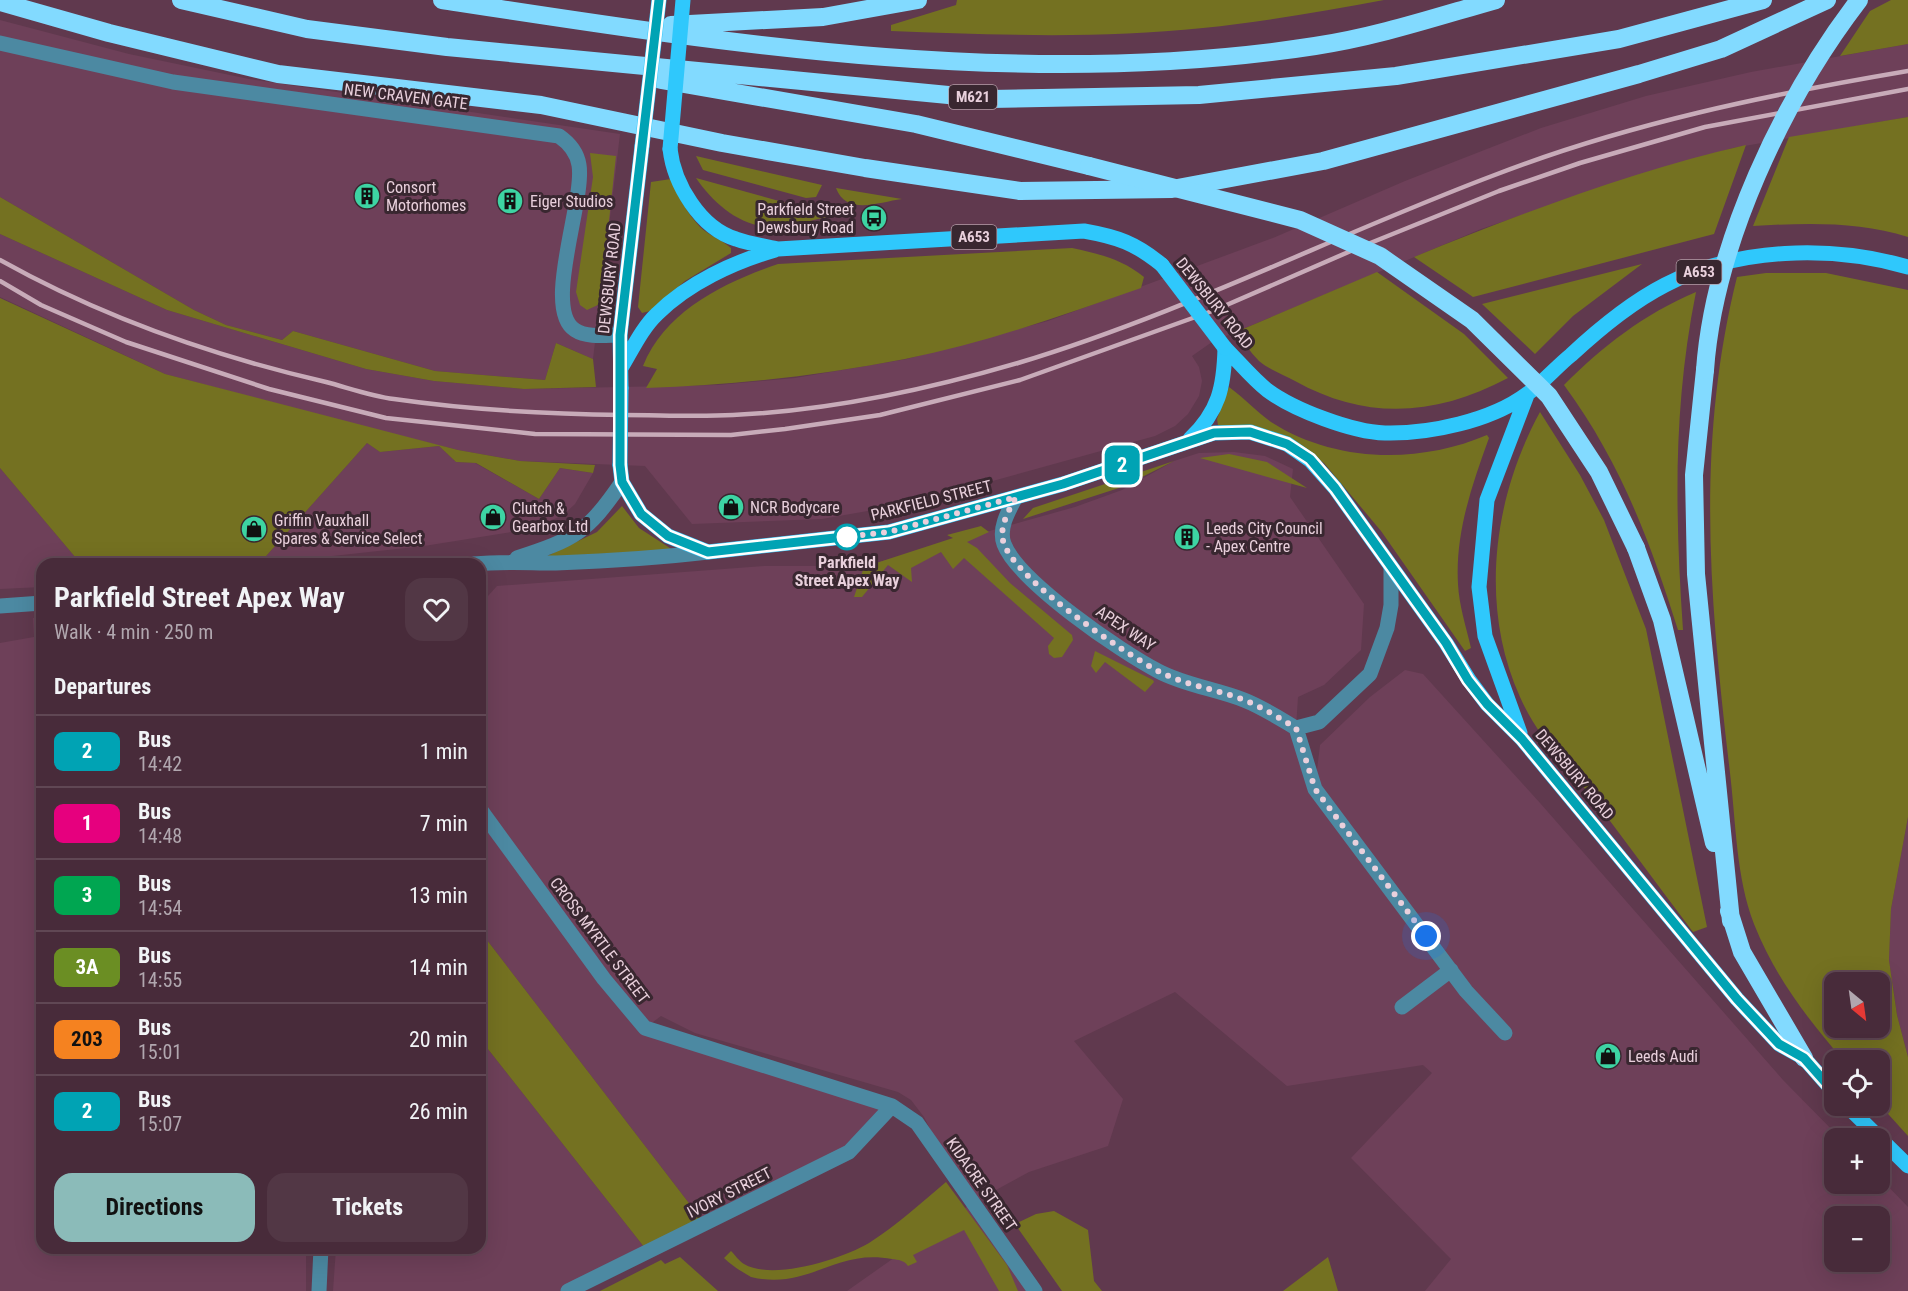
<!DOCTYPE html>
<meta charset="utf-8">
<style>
:root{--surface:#482b3a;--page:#523745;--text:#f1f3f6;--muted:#b1a7af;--line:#604754;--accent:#8bbbb9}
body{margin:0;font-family:"Roboto Condensed",sans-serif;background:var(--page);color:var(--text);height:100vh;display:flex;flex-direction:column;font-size:22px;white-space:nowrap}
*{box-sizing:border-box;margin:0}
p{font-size:20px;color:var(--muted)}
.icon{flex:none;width:33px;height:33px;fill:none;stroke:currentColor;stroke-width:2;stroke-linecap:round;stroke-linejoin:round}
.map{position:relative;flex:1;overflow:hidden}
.panel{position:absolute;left:36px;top:558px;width:450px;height:696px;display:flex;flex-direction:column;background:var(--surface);border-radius:18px;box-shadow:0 6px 24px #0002,0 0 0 2px var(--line)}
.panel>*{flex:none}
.badge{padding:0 12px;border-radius:9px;font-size:21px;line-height:39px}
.needle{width:39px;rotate:151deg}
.tools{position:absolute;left:1824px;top:972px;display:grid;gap:12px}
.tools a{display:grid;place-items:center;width:66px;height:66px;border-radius:12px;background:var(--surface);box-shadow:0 6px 24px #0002,0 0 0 2px var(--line);font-size:30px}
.you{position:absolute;width:30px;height:30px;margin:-15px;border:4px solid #fff;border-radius:50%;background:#1a73e8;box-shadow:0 0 0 9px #1a73e833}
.map>.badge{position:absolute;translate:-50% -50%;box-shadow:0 0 0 3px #fff}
h2{padding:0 18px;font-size:22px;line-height:54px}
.round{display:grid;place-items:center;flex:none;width:63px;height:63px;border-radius:18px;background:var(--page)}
.headline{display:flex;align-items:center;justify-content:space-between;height:102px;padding:0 18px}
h1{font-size:28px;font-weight:700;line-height:45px}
.action{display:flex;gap:12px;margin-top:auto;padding:12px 18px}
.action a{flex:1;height:69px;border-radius:18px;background:var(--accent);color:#111;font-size:24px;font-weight:700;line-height:69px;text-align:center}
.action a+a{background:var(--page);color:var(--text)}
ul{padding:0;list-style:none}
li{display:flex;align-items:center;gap:18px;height:72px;padding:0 18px;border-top:2px solid var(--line)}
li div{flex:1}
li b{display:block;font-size:22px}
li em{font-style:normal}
li .badge{min-width:66px;font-weight:700;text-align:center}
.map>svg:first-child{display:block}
.built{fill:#6e4059;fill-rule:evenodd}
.green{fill:#747121;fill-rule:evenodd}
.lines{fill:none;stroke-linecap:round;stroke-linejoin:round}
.minor{stroke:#4c89a2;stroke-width:15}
.major{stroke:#2fc8fc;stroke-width:15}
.highway{stroke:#82daff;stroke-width:18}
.rail{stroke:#c8abb9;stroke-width:4.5}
.major-bridge{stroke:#2fc8fc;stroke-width:15}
.highway-bridge{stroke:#82daff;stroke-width:18}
.line-casing{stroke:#fff;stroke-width:14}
.line{stroke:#00a3b4;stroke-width:9}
.walk{stroke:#e9d0dc;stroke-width:6;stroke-dasharray:0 10.8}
.stop-dot{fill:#fff;stroke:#00a3b4;stroke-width:3}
.labels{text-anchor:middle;stroke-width:6;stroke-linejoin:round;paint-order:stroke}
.shield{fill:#392730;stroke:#b49da8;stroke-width:1.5}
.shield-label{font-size:15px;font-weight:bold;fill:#e9d0dc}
.street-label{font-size:16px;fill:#e9d0dc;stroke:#392730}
.poi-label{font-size:16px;fill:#e9d0dc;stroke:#392730;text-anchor:start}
.stop-label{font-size:16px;font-weight:bold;fill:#e9d0dc;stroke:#392730}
</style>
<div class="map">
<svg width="1908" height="1291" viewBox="0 0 1908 1291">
<rect width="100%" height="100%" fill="#60394e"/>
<!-- built -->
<path class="built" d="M0,20L129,54L249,79L620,134L593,359L556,343L545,380L435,371L293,331L282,340L226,325L194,310L0,197Z
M1908,44V117L1733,148L1648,172L1481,229L1212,342L1192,356L1199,367L1202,381L1199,396L1188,414L1175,426L1155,436L913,503L822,519L692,524L645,466L520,461L458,450L361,426L165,374L0,297V234L167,310L366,369L434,381L524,389L718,385L795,378L907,359L1048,321L1273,238L1405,181L1541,128L1646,96L1751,72Z
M367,443L380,452L439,446L456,462L475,463L539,499L560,468L593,473L575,504L562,516L524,530L424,546L259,564Z
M1234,452L1265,456L1293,469L1290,497L1364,604L1361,650L1324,685L1298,697L1296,728L1315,787L1320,745L1370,697L1405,670L1423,674L1540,803L1783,1080L1840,1138H1834V1184H1880V1178L1908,1207V1291H1425L1451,1259L1351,1158L1432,1073L1423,1065L1287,1086L1175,992L1074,1041L1123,1099L1108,1146L1029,1172L972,1203L1035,1291H847L972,1203L955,1178L924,1117L911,1100L898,1092L695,1033L661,1016L645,1028L890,1108L849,1152L705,1224L480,931V605L497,586L764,566H865L1075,507L1122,490L1174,461L1199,453ZM1834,1216H1880V1262H1834Z
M0,468L81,564H42V587L0,589Z
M33,618H42V1248H306V1291H0V643L34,637Z
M1908,817V1057L1897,1015L1889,960L1891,909Z
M480,1039L648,1252L567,1291H333L336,1248H480Z"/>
<!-- green -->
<path class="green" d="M957,0H1384C1324,11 1263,22 1203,28C1099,39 995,35 891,31V25L956,5Z
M1891,0H1908V44L1840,56L1870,11Z
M1908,117V237C1858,221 1805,223 1753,226L1789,137Z
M1746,145L1714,234L1473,297L1414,257C1519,214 1636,170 1746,145Z
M590,153L616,156L600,304L587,310L580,305L576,292L593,177Z
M696,156L822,185L816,197L806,198L703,170Z
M696,178L833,216C814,219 792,227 773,227C740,227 713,203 696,178Z
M671,179C678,196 687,213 700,227C710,236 722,240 731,248V253L685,281L650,311L642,313L638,307L651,182Z
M836,188L902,199C879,202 846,216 836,188Z
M0,197L194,310L226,325L282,340L293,331L435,371L545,380L556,343L593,359L596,387L524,389L434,381L366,369L167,310L0,234Z
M1072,248C1099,254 1122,259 1144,277L1141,288C1064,315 985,343 905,359C819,376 733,385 646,388L657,369L643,366C666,310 724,283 778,264Z
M1642,264L1573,316L1535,354L1482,304Z
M1377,272L1464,334L1508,378C1436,416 1367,421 1295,381C1284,375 1268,369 1259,361C1250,352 1243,341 1236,332Z
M1766,273H1826L1908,290V817L1891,909L1889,960L1897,1015L1908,1057V1136L1880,1105V1060H1843C1807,1018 1775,977 1754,924C1736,877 1736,823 1730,773C1710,603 1695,446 1737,277ZM1834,982H1880V1028H1834Z
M1696,292C1673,406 1675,514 1683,630H1678C1650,541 1620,461 1564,385C1603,346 1644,314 1696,292Z
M0,298L165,374L458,450L520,461L595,465L593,473L560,468L539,499L476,463L456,462L439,446L380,452L367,443L259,564H81L0,468Z
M1229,387C1244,398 1256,411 1271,422C1335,463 1419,464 1487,435L1489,438C1472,485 1455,533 1458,584C1459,605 1466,627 1471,648L1465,651L1381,531L1324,463L1309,452L1218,425L1217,419Z
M1540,412L1580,475L1604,520L1646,629L1707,927L1693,932C1659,887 1626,842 1592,797C1566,765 1537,736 1520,697C1479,606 1493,498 1540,412Z
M1229,454L1267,462L1307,488L1200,458Z
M1174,461L1122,487L1023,519L1033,508Z
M622,506L639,528L673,550L545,557L597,532Z
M981,526L989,532L967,542L977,548L1010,583L1072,635L1073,640L1062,657L1054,658L1049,654L1048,646L1054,638L964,558L953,569L941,552L911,568L912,582L888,565L862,597H854L864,567L953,538L947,535Z
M1095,651L1153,680L1154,682L1145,692L1105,662L1096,673L1091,666Z
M480,931L705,1224L648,1252L480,1039Z
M946,1182L1007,1265L1018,1291H999L964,1230L913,1255L917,1262L908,1266C904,1260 899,1260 892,1259C834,1248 809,1291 751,1277C741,1271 732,1266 724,1258L731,1251C735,1255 739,1261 744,1264C773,1281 842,1259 869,1243C896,1226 921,1203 946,1182Z
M1054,1211L1088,1230L1094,1281L1102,1291H1062L1015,1224L1036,1214Z
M680,1257L718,1291H600L661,1260L665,1264Z
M1328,1257L1338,1291H1283Z"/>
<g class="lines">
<!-- minor -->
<path class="minor" d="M0,43L173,82L559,136C569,143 577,152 579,165C585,201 542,309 575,330C587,338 607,335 620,335
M1016,497C1009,510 998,528 1004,544C1018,581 1121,652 1158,671C1184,685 1216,689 1244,700C1262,707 1279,718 1296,728L1319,722L1370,674L1387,628L1391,605V567
M517,558C575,539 587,533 622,482
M474,564C502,561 528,563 556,563C607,561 658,558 708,552
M0,606L42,603
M1296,728L1315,789L1466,991L1505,1033
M480,809L604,979L645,1028L892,1106L917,1123L1035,1291
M1402,1007L1451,970
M319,1291L321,1248
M568,1291L849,1152L892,1106"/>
<!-- major -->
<path class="major" d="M670,149C674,184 700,228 736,239C750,244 764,246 778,249L1084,231C1118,237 1135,243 1162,265
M1225,348C1239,362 1252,378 1267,390C1294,410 1352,432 1385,433C1429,434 1491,421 1527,394C1543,383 1556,367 1571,355C1600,328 1630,303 1665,285C1738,247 1831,245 1908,267
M621,368C632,350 642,328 657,314C688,283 734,262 775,250
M621,388L620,335L642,146
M1190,439C1219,411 1224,387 1225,348
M620,465L622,482L641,514L668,536L708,552L889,532L1063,484L1214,433L1250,432L1287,444L1310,460L1335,488L1446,643L1469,680L1487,704L1522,739L1737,999L1779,1044L1804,1058L1834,1092
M1520,733L1485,636L1479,587L1487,500L1527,395
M1847,1106L1908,1166"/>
<!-- highway -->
<path class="highway" d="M181,0L307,29L447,47L990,99L1199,95L1396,76L1619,39L1763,0
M442,0C729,44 1024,91 1315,46C1376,37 1436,17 1496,0
M0,2L109,33L278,74L541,105L722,143L865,168L1020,191L1172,189L1323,161L1639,74L1721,49L1827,0
M671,25L823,17L918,0
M661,80L916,124L1089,166
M1705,370L1694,475L1696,574L1731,921
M1636,548L1662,620L1714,843
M1729,911L1742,952L1804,1058"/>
<!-- rail -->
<path class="rail" d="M0,260C102,317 213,356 326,382C349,388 371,396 394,399C470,410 546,414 623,415C660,415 697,417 733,415C829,411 926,390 1018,363C1181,314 1333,236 1492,176C1626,124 1766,95 1908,71
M0,281L41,305L126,342L269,389L386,418L535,434L731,435L785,429L880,415L1020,380L1215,310L1353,250L1499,191L1580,163L1705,127L1908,89"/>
<!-- major-bridge -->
<path class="major-bridge" d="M642,146L659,0
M670,149L683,0
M1162,265L1225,348
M620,465L621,388"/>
<!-- highway-bridge -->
<path class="highway-bridge" d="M1089,166L1300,220L1380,256L1472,320L1549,396L1599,472L1636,548
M1705,370C1714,245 1783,99 1859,0"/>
</g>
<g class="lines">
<defs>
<path id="line" d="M659,0L620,335V465L622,482L641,514L668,536L708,552L889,532L1063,484L1214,433L1250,432L1287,444L1310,459L1335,488L1446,643L1468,680L1487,704L1522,739L1737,999L1779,1044L1804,1058L1834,1092"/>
</defs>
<!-- line casing -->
<use href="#line" class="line-casing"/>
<!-- line -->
<use href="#line" class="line"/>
<!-- walk -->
<path class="walk" d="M847,537H844L889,532L1016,497C1009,510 998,528 1004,544C1018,581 1121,651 1158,671C1184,685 1216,689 1244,700C1262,707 1279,718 1296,728L1315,789L1426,936"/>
</g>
<!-- icons -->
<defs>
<symbol id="building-disc" viewBox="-11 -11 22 22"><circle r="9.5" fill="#3dd4a3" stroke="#392730"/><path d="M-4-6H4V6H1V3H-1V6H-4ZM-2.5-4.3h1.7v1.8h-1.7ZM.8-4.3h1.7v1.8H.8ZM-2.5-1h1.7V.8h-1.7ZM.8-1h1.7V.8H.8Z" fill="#111"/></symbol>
<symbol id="bus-disc" viewBox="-11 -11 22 22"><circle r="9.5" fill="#3dd4a3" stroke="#392730"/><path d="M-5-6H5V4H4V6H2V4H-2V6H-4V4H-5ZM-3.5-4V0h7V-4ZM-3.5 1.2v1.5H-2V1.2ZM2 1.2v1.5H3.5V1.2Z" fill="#111"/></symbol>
<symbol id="shop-disc" viewBox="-11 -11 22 22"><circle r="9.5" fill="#3dd4a3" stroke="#392730"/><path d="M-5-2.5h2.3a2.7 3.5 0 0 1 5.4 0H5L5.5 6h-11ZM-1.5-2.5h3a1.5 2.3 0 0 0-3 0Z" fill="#111"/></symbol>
</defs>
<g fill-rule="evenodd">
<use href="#building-disc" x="352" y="181" width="30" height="30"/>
<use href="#building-disc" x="495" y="186" width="30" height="30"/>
<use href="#bus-disc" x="859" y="203" width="30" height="30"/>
<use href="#shop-disc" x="716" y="492" width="30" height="30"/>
<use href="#shop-disc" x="478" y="502" width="30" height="30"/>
<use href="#shop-disc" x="239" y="514" width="30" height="30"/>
<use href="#building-disc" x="1172" y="522" width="30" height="30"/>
<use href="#shop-disc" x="1593" y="1041" width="30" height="30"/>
</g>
<!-- markers -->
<circle class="stop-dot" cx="847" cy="537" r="12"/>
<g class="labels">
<!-- shield labels -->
<g class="shield">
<rect x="949" y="85" width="48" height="24" rx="4.5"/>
<rect x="951.5" y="225" width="45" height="24" rx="4.5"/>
<rect x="1676.5" y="260" width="45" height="24" rx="4.5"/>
</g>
<g class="shield-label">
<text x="973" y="102">M621</text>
<text x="974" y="242">A653</text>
<text x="1699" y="277">A653</text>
</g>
<!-- street labels -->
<g class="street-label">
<text transform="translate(406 96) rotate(7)" y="6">NEW CRAVEN GATE</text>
<text transform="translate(609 278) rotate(-84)" y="6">DEWSBURY ROAD</text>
<text transform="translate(1215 303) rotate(51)" y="6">DEWSBURY ROAD</text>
<text transform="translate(931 500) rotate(-14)" y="6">PARKFIELD STREET</text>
<text transform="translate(1126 628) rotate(34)" y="6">APEX WAY</text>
<text transform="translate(1575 774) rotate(50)" y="6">DEWSBURY ROAD</text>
<text transform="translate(600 940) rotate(53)" y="6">CROSS MYRTLE STREET</text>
<text transform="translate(982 1184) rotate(55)" y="6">KIDACRE STREET</text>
<text transform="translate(729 1192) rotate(-27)" y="6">IVORY STREET</text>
</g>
<!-- poi labels -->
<g class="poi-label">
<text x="386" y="193">Consort<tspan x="386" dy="18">Motorhomes</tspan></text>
<text x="530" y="207">Eiger Studios</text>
<text x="854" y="215" text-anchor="end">Parkfield Street<tspan x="854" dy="18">Dewsbury Road</tspan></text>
<text x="750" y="513">NCR Bodycare</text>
<text x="512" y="514">Clutch &amp;<tspan x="512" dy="18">Gearbox Ltd</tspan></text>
<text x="274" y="526">Griffin Vauxhall<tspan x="274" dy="18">Spares &amp; Service Select</tspan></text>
<text x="1206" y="534">Leeds City Council<tspan x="1206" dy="18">- Apex Centre</tspan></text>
<text x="1628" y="1062">Leeds Audi</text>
</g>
<!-- stop labels -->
<g class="stop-label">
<text x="847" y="568">Parkfield<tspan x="847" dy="18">Street Apex Way</tspan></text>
</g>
</g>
</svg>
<div class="tools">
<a><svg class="needle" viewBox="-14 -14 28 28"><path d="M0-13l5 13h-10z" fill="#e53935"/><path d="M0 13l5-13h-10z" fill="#b1a7af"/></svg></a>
<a><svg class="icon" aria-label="locate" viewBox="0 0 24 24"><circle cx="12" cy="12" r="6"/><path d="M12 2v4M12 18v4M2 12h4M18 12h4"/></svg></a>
<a>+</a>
<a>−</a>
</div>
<div class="you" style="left:1426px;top:936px"></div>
<b class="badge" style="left:1122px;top:465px;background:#00a3b4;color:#fff">2</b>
<section class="panel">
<div class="headline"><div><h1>Parkfield Street Apex Way</h1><p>Walk · 4 min · 250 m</p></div><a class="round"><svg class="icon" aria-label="heart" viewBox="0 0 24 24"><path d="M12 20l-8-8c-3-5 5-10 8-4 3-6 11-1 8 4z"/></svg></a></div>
<h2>Departures</h2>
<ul>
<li><span class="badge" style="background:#00a3b4;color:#fff">2</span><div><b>Bus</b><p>14:42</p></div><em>1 min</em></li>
<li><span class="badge" style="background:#e6007e;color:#fff">1</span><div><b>Bus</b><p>14:48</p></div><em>7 min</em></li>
<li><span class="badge" style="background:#00a651;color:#fff">3</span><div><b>Bus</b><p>14:54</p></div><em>13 min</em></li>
<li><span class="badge" style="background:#6b8e23;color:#fff">3A</span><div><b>Bus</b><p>14:55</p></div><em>14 min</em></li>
<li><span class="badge" style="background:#f58220;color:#111">203</span><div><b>Bus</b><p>15:01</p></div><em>20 min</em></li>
<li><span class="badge" style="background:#00a3b4;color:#fff">2</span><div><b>Bus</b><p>15:07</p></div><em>26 min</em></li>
</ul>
<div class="action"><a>Directions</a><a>Tickets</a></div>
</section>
</div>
